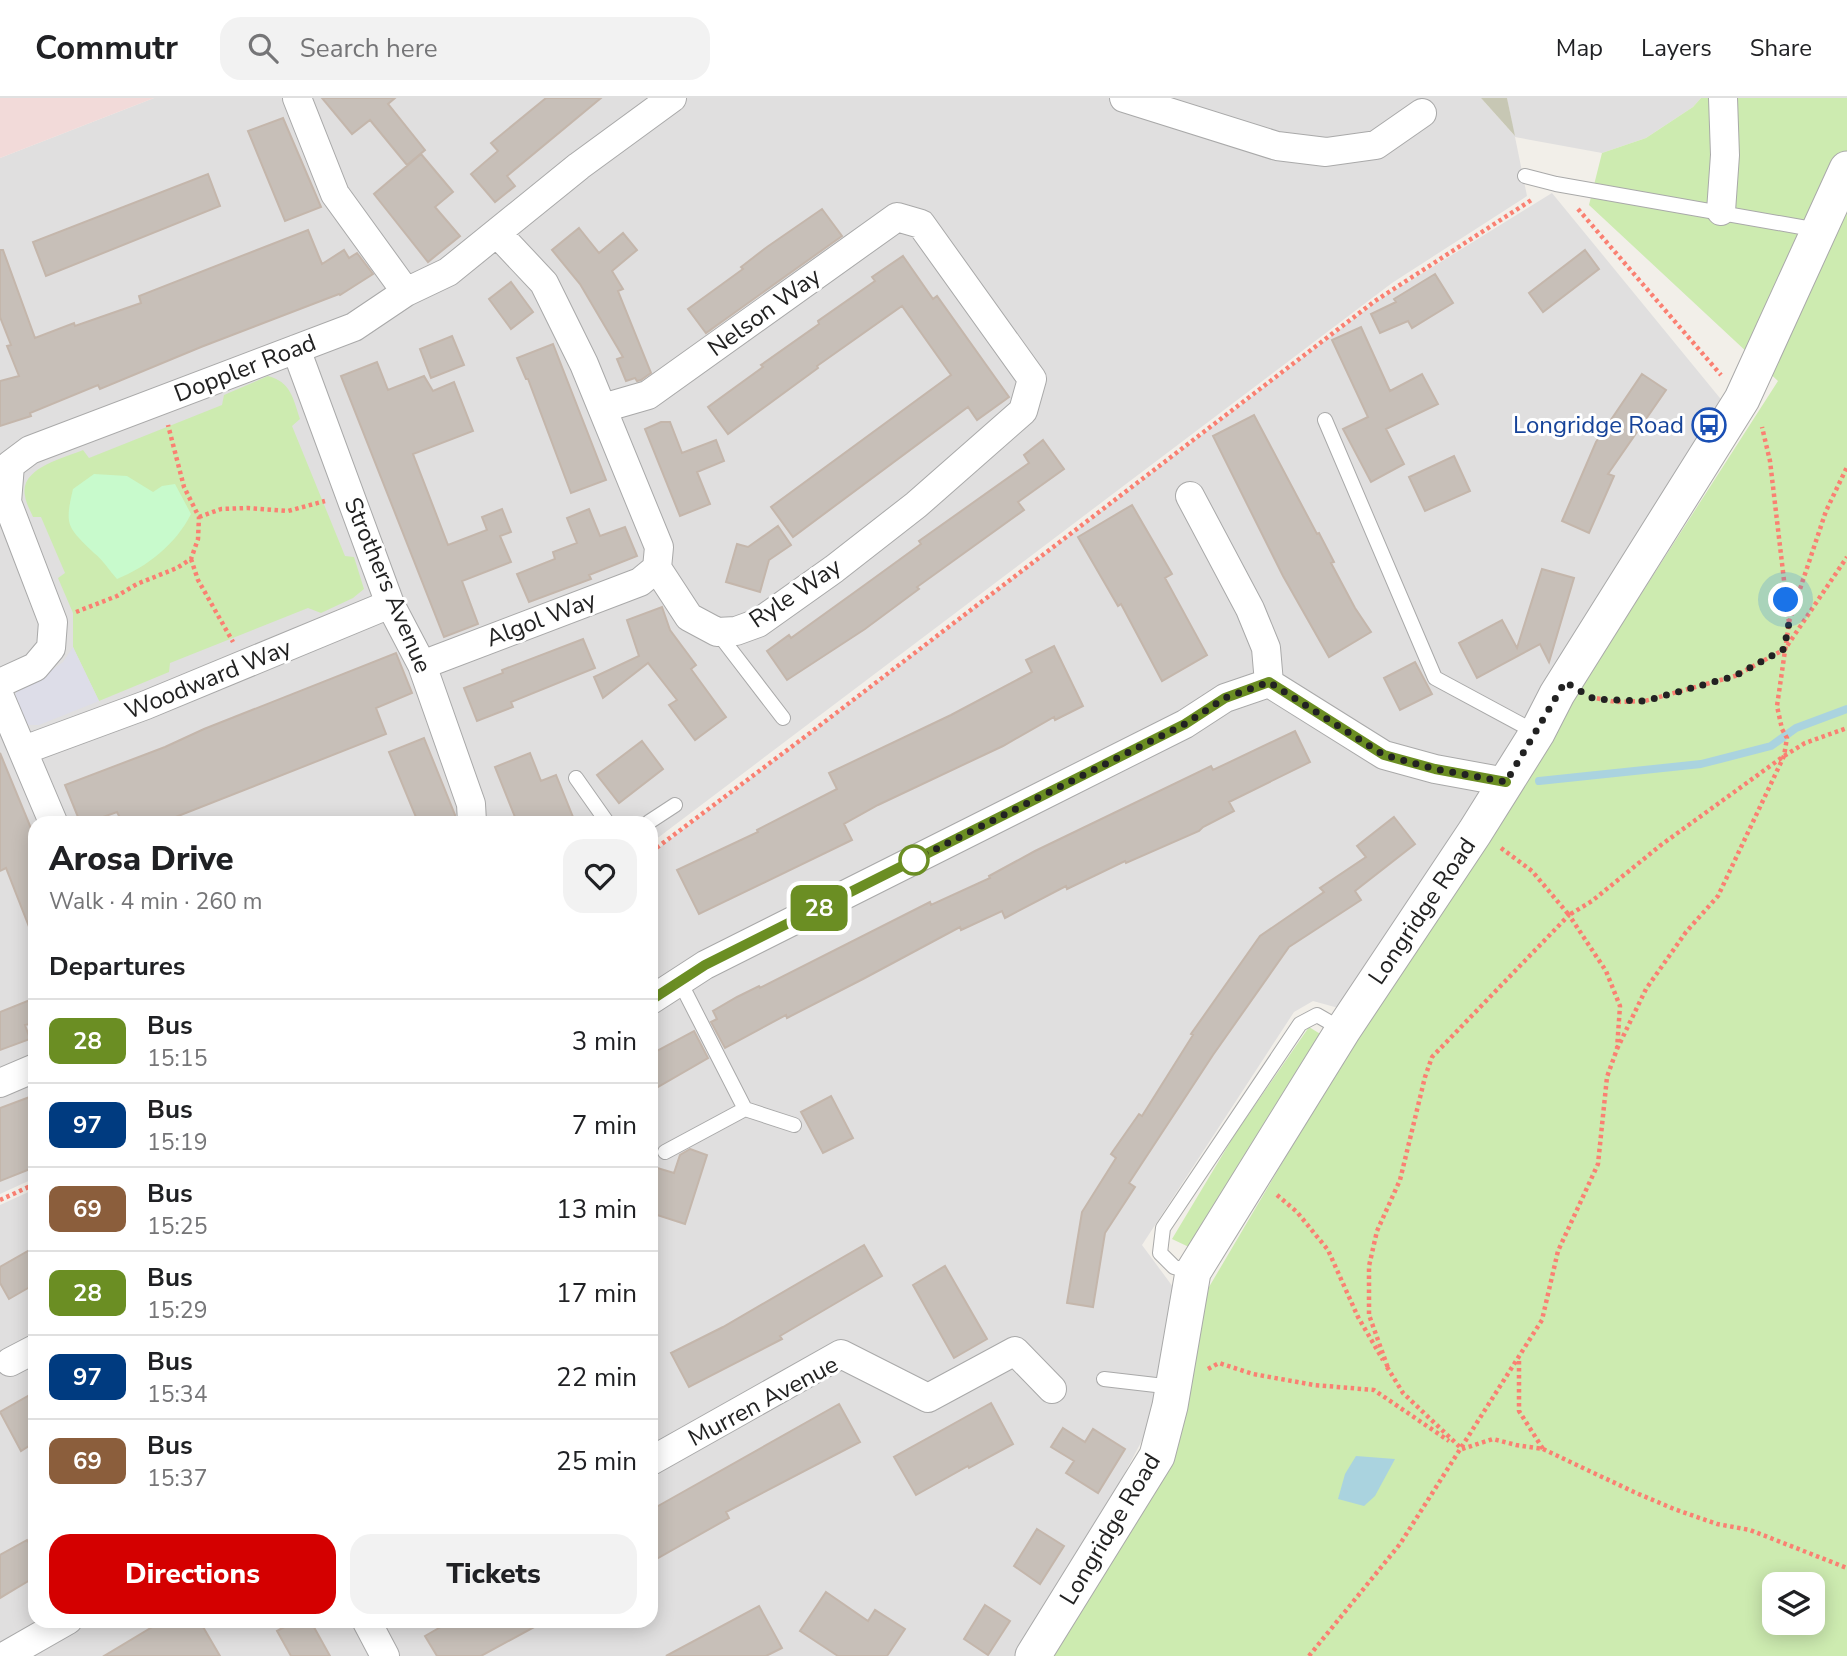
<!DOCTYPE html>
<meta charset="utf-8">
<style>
:root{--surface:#fff;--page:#f2f2f2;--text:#202124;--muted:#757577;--line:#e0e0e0;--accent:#d40000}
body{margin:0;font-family:"Nunito Sans",sans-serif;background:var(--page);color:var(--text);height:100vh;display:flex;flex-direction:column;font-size:26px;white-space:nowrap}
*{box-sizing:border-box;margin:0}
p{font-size:23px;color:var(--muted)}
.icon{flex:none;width:38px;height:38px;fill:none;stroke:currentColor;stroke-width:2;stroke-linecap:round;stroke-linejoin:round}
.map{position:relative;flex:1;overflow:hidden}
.sheet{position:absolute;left:28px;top:718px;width:630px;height:812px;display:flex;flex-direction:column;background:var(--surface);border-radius:21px;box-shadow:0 4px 18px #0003}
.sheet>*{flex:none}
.badge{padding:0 14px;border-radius:10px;font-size:24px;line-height:46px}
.controls{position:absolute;left:1762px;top:1474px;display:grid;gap:14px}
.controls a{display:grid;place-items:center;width:63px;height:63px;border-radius:14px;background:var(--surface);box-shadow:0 4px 18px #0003;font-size:35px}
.you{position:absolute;width:35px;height:35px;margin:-18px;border:5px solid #fff;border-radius:50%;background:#1a73e8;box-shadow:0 0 0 10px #1a73e833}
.map>.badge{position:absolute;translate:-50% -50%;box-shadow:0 0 0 4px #fff}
h2{padding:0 21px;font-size:26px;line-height:63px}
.round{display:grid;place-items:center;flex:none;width:74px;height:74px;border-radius:21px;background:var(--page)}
.head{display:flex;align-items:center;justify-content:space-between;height:119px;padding:0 21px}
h1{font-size:33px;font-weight:800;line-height:52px}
.cta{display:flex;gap:14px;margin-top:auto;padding:14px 21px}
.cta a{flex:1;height:80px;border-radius:21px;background:var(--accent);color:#fff;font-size:28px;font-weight:800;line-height:80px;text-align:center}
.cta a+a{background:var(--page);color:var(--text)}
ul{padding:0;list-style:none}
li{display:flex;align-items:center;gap:21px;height:84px;padding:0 21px;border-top:2px solid var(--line)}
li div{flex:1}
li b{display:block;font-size:26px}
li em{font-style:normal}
li .badge{min-width:77px;font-weight:700;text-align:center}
header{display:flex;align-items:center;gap:42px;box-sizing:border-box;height:98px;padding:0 35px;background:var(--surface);border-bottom:2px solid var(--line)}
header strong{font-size:33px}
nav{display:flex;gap:38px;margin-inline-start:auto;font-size:24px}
.search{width:490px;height:63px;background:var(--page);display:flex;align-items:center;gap:18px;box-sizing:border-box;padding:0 24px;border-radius:21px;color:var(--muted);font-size:26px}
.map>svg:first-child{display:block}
.residential{fill:#e0dfdf}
.commercial{fill:#f2dad9}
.construction{fill:#c7c7b4}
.grass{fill:#cdebb0;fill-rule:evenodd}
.park{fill:#c8facc}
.plaza{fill:#dddde8}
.water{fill:#aad3df}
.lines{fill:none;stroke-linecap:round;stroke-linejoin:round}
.stream{stroke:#aad3df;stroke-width:8}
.building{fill:#c7bfb8;stroke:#c4b6ab;stroke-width:2}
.service-casing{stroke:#a9a9a9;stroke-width:16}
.minor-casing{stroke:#a9a9a9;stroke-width:30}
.tertiary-casing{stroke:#a9a9a9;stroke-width:37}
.path{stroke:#fa8072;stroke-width:4.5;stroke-dasharray:3.5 3.5;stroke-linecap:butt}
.service{stroke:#fff;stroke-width:14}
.minor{stroke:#fff;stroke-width:28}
.tertiary{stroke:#fff;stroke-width:35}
.line-casing{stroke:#fff;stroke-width:16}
.line{stroke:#6b8e23;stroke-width:10}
.walk{stroke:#222;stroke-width:7;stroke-dasharray:0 12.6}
.stop-dot{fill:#fff;stroke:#6b8e23;stroke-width:3.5}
.labels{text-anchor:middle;stroke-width:6;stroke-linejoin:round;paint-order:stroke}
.street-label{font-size:24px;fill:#222;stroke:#fff}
.transit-label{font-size:24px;fill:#164399;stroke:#fff;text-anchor:end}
</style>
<header>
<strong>Commutr</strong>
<div class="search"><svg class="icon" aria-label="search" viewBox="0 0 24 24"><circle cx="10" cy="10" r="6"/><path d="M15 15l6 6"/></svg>Search here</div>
<nav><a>Map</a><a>Layers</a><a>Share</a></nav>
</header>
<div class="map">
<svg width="1847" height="1558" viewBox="0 0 1847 1558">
<rect width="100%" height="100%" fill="#f2efe9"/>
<!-- residential -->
<path class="residential" d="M154,0H1481L1514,37L1507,0H1701L1693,9L1646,40L1602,55L1515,39L1527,98L1392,185L651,745V724H35V1080L0,1096V60Z
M1552,95L1733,316L1342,911L1313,903L1294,914L1142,1147L1176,1193L1147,1333L1085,1450L1016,1558H0V1107L35,1091V1522H651V756L1376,204Z"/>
<!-- commercial -->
<path class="commercial" d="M0,0H154L0,60Z"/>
<!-- construction -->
<path class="construction" d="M1481,0H1507L1515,38Z"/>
<!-- grass -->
<path class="grass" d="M1701,0H1847V1558H1052L1187,1282L1209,1189L1357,938L1778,283L1589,107L1602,55L1646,40L1693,9ZM1774,1486H1813V1524H1774Z
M268,278C291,284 293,300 300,321L292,328L345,458L354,459L364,491L353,500L321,515L308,510L170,565L169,574L99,603L73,549V515L58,480L65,475L41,419H33C30,412 26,405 25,398C19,370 64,360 83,352L89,360L222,307L224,297Z
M1309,929L1322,937L1189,1149L1172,1141L1235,1036Z"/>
<!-- park -->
<path class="park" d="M94,376L127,378L153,394L162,388L175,386L191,416C176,446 147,469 117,481C109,472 103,462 94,455C68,429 64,429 73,391Z"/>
<!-- plaza -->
<path class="plaza" d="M73,549L99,603L39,627H27L15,599L17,590L45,577L63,564Z"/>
<!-- water -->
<path class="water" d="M1356,1358L1395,1361L1375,1398L1364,1408L1338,1401L1345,1376Z"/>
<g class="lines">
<!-- stream -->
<path class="stream" d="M1539,683L1701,666L1771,648L1796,630L1847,611"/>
</g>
<!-- building -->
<path class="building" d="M322,0H395L388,6L425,52L407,67L370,22L352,36Z
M546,0H601L507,78L515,88L495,104L471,76L498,53L491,45Z
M283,20L321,109L285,123L248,33Z
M421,56L453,94L435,109L460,138L428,164L374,96Z
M208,76L220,108L46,178L33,144Z
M822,111L842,138L706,235L688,211L743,171L741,169L767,149Z
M579,130L599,155L623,135L637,152L612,173L623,191L618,193L651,275L641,282L637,283L635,280L626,283L617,261L623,259L580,186L552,152Z
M308,132L322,166L344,152L349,160L357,155L373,176L340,197L339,196L201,249L100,291L98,287L30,315L31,318L0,328V283L19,278L7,248L11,247L0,219V152H3L35,240L74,225L75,228L141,205L139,198Z
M1585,152L1599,171L1543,214L1529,195Z
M903,158L933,201L937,198L1009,299L977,322L968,309L793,439L771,409L951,277L902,208L817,268L818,270L728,336L708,309L763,269L761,267L819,226L818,223L875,183L872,179Z
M1435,176L1453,205L1412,230L1408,223L1380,235L1371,216L1396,204L1394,201Z
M511,184L533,214L511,231L489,201Z
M1361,229L1390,293L1422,276L1438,306L1386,331L1404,366L1371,384L1343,331L1368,319L1332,242Z
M452,238L464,267L431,280L420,251Z
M553,246L606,382L571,395L528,281H526L517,260Z
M377,264L388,292L424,278L433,293L454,284L473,333L413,356L448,447L487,432L482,419L502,411L511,434L500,438L511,464L462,483L478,526L444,539L341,278Z
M1642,276L1666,292L1608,376L1614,378L1589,435L1562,423L1596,344Z
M1254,317L1317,436L1319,435L1334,464L1331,465L1355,510L1371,534L1329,559L1283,478L1213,338Z
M661,324H670L682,355L716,342L724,363L697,374L710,406L680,418L645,331Z
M1043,342L1064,371L1018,404L1024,412L917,489L919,491L865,531L787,582L767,553L789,537L791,540L866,486L921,446L919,443L1029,365L1024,357Z
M1454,358L1470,393L1425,413L1409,379Z
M1132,407L1172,476L1165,480L1207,557L1162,583L1121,506L1118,508L1078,439Z
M589,411L600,438L625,429L637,458L589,477L591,481L529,504L517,476L555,461L553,454L577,445L567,420Z
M778,428L791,447L769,462L760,494L726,484L737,446L748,449Z
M1542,471L1574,480L1549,564L1540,546L1477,580L1459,545L1502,522L1517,550Z
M662,509L670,532L696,567L691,571L726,619L695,642L669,607L677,602L648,565L603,600L594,579L639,558L627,522Z
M583,541L595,570L511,604L513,609L477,623L464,590L503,575L502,572Z
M1054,548L1083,608L1055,622L1054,619L1003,648L878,707L844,726L852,742L699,816L677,772L758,734L757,732L837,691L829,675L951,617L1032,574L1026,562Z
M396,555L412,595L376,610L386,636L163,724H122L117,714L89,724H80L65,687L165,649L204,631Z
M1415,564L1432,596L1400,612L1384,580Z
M1295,633L1310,664L1229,704L1234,713L1203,729L1199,733L1126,765L1125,763L1067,791L1066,788L1005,820L1002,813L961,832L960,829L863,881L787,920L786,917L725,950L711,924L717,921L713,913L737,899L759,888L760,890L930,804L931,807L990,780L989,778L1035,753L1211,668L1213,672Z
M424,640L455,717V724H418L389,654Z
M642,643L663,671L619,705L597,677Z
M0,655L35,740L33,839L6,770L0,773Z
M530,655L541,683L556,677L575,724H517L495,669Z
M1394,719L1415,746L1355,793L1361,802L1289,849L1213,957L1129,1085L1135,1089L1105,1135L1093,1209L1067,1205L1082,1114L1116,1060L1111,1056L1139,1016L1142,1018L1193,937L1191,936L1260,838L1324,794L1320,790L1366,759L1357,748Z
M35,900V925L25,927L30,941L0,952V914Z
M694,933L708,960L651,993V956Z
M35,997V1069L0,1083V1010Z
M831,998L853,1040L823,1055L801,1014Z
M690,1051L707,1057L685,1126L651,1115V1068L674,1075L680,1057Z
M864,1147L882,1178L780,1238L782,1241L689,1289L671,1255L723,1229Z
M35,1149V1186L9,1201L0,1185V1169Z
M945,1168L987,1241L954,1260L913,1187Z
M35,1294V1344L21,1353L0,1314Z
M991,1305L1013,1346L969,1370L968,1368L916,1397L894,1359Z
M839,1306L860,1344L726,1414L729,1420L651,1464V1412Z
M1063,1330L1085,1344L1093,1331L1125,1351L1098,1395L1066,1375L1074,1363L1051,1349Z
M1037,1431L1064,1448L1040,1486L1014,1468Z
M27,1442L35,1455V1479L0,1500V1457Z
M826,1494L868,1523L875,1512L905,1531L887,1558H838L800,1533Z
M985,1507L1010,1523L988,1557L964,1541Z
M759,1508L782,1550L766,1558H666Z
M164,1522H199L220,1558H104Z
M297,1522H310L330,1558H291L277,1533Z
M453,1522H547L481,1558H437L425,1538Z"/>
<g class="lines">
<defs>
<path id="service" d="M1525,78L1556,86L1818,132
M1325,322L1435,580L1537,635
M717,534L783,620
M576,680L607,724
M649,724L675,707
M745,1011L794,1027
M665,1054L745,1011L680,884
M1192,1174L1174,1169L1160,1155L1163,1130L1300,926L1317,917L1343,932
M1104,1281L1173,1289"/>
<path id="minor" d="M297,0L335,96L406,194
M1124,0L1277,48L1326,54L1376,47L1422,15
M1721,113L1725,57L1723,0
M497,135L544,185L584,266L659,449L657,470L689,519L717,534L736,533L758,525L834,471L916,407L1023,313L1032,281L921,126L897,119L648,297L603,310
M296,251L390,506L422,567L471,706L472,724
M1190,398L1250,511L1266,550L1269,585
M422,567L640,484L657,470
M0,585L35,569L51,550L53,524L7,404L10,367L30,352L354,229L406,194L448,174L579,68L672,0
M0,599L53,724
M24,652L146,607L390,506
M651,902L705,867L1185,626L1225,600L1269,585L1384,657L1435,671L1506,684
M0,985L35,970
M10,1264L35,1251
M651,1363L841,1256L928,1300L1015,1253L1052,1291
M366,1522L385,1558
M5,1558L68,1522"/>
<path id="tertiary" d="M1033,1558L1157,1358L1170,1308L1193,1174L1343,932L1475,734L1537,635L1557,596L1742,301L1847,71"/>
</defs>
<!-- service casing -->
<use href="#service" class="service-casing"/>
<!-- minor casing -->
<use href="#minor" class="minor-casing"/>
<!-- tertiary casing -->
<use href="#tertiary" class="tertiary-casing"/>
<!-- path -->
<path class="path" d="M1578,111L1721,277
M199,419L221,411L248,410L288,413L325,403
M191,461L198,482L233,544
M76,514L117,498L137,486L177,470L191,461L198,441L199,419L184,389L168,327
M1789,524L1826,413L1847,369
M1590,599L1616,604L1645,603L1735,578L1785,551L1847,459
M1501,750L1532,773L1569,817L1592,803L1661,747L1784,658L1805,645L1847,630
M651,754L810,635L1375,203L1533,101
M1617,951L1646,891L1686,834L1718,798L1784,658L1787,640L1782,631L1777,608L1789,525L1770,363L1762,329
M1277,1097L1297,1114L1328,1152L1358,1219L1383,1262
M0,1102L35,1086
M1387,1269L1403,1295L1462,1351
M1208,1271L1219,1265L1253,1276L1314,1287L1374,1292L1449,1343
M1462,1351L1493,1341L1516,1347L1543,1351L1519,1313V1261
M1543,1351L1634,1394L1674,1411L1717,1426L1750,1432L1847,1470
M1309,1558L1400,1446L1542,1222L1558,1153L1598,1066L1607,979L1617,951L1620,908L1606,873L1569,817L1432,959L1425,979L1400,1082L1377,1133L1369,1168V1217L1388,1270"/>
<!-- service -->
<use href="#service" class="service"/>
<!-- minor -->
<use href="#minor" class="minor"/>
<!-- tertiary -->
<use href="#tertiary" class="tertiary"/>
</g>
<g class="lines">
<defs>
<path id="line" d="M651,902L705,867L1185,626L1225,600L1269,584L1384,657L1435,671L1506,684"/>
</defs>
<!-- line casing -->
<use href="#line" class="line-casing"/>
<!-- line -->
<use href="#line" class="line"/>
<!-- walk -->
<path class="walk" d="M914,762L1185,626L1225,600L1269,584L1384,657L1435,671L1506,684L1565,584L1594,601L1645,603L1735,578L1784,551L1789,525L1786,502"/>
</g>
<!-- icons -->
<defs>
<symbol id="bus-ring" viewBox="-11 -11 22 22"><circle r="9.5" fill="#fff" stroke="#1a4fb4" stroke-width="1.5"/><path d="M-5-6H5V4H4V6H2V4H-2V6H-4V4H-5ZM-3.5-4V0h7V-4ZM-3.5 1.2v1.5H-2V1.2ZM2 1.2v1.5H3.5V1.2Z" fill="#1a4fb4"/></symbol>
</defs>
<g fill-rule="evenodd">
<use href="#bus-ring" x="1690" y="308" width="38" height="38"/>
</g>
<!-- markers -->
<circle class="stop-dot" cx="914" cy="762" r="14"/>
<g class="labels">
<!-- street labels -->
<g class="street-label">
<text transform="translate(764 214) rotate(-36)" y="8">Nelson Way</text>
<text transform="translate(245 270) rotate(-21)" y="8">Doppler Road</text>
<text transform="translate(388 487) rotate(67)" y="8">Strothers Avenue</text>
<text transform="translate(795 495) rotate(-34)" y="8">Ryle Way</text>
<text transform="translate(541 521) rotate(-21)" y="8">Algol Way</text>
<text transform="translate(208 581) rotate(-22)" y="8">Woodward Way</text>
<text transform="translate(1422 813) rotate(-56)" y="8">Longridge Road</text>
<text transform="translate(763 1303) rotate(-28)" y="8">Murren Avenue</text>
<text transform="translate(1110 1431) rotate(-59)" y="8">Longridge Road</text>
</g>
<!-- transit labels -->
<g class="transit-label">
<text x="1684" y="335">Longridge Road</text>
</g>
</g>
</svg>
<div class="controls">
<a><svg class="icon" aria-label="layers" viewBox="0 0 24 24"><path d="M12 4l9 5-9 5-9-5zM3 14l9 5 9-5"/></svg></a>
</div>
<div class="you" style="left:1786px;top:502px"></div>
<b class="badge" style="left:819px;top:810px;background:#6b8e23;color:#fff">28</b>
<section class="sheet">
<div class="head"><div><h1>Arosa Drive</h1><p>Walk · 4 min · 260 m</p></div><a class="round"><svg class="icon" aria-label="heart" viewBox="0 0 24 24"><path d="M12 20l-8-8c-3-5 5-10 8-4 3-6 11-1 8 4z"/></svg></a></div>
<h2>Departures</h2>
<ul>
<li><span class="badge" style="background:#6b8e23;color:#fff">28</span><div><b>Bus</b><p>15:15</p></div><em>3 min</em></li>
<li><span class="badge" style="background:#003b80;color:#fff">97</span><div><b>Bus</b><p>15:19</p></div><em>7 min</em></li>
<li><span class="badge" style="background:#8b5e3c;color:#fff">69</span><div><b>Bus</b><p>15:25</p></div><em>13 min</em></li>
<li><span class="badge" style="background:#6b8e23;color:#fff">28</span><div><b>Bus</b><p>15:29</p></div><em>17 min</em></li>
<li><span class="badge" style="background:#003b80;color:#fff">97</span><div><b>Bus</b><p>15:34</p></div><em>22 min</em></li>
<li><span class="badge" style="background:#8b5e3c;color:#fff">69</span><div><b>Bus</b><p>15:37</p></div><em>25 min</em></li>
</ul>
<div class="cta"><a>Directions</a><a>Tickets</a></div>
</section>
</div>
